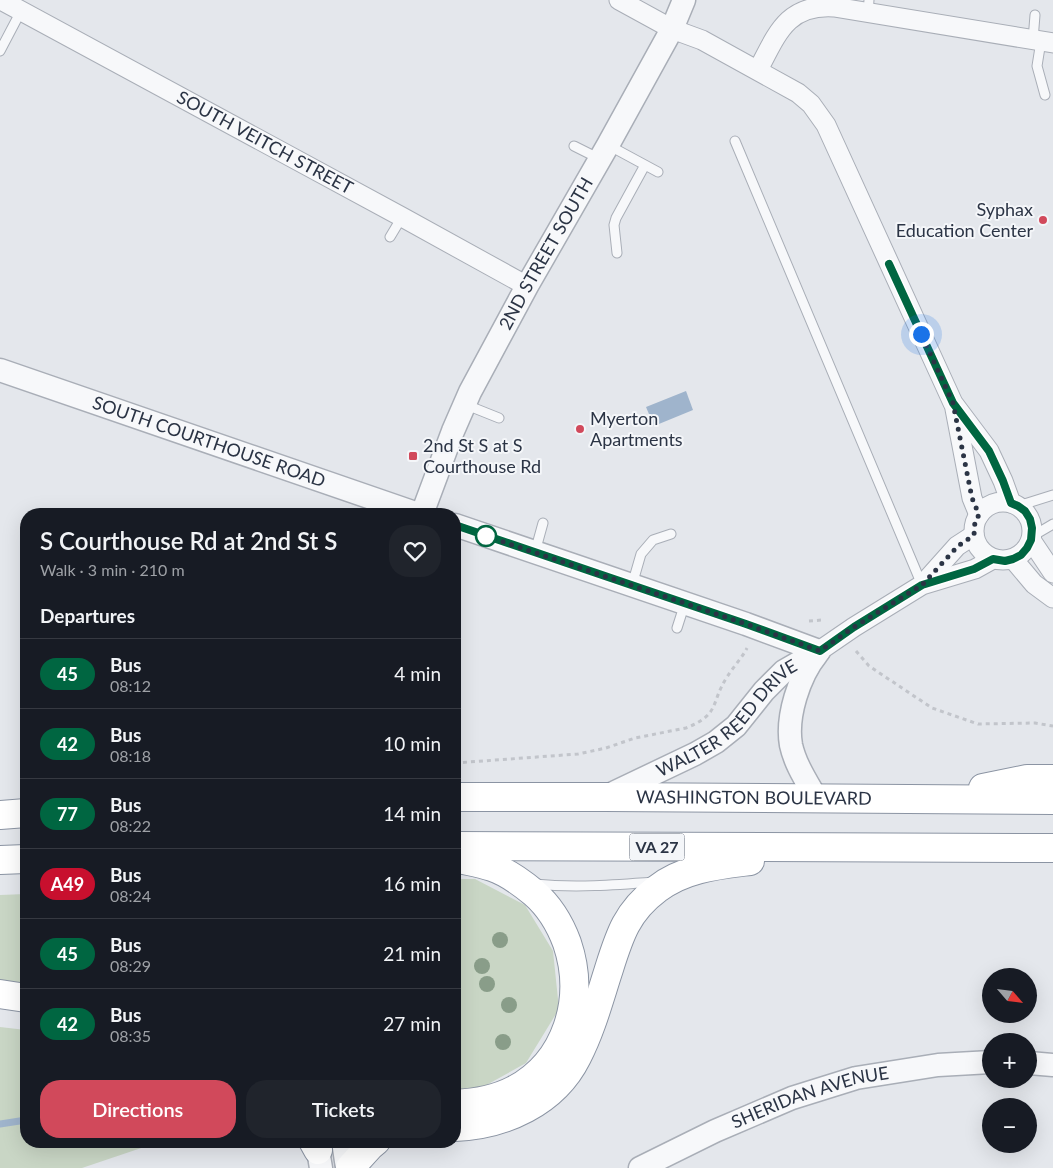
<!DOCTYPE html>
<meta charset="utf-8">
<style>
:root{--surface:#171b24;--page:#20242c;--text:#f1f3f6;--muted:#9ea1a6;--line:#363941;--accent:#d1495b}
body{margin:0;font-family:Lato,sans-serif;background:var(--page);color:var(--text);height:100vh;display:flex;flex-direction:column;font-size:19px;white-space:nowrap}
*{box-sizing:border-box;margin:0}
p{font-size:16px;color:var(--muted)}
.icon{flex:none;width:28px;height:28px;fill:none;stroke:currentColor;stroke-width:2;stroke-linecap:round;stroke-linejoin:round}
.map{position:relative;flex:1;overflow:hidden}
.details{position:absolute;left:20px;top:508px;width:441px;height:640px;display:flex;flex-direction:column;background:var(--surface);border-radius:20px;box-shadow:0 5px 20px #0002}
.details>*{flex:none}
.badge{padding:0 10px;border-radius:16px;font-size:18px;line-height:32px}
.needle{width:32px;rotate:118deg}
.buttons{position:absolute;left:982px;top:968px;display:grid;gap:10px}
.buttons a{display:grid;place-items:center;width:55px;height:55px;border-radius:50%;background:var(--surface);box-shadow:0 5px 20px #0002;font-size:25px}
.you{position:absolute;width:25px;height:25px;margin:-12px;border:4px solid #fff;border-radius:50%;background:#1a73e8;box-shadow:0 0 0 8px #1a73e833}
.map>.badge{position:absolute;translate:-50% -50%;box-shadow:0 0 0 2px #fff}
h2{padding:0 20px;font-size:19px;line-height:45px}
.round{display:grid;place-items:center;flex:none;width:52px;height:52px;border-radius:20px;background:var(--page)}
.overview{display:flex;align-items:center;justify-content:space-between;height:85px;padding:0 20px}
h1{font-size:24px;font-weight:600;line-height:38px}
.cta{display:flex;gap:10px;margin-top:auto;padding:10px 20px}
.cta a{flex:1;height:58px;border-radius:20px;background:var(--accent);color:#fff;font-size:20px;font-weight:600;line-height:58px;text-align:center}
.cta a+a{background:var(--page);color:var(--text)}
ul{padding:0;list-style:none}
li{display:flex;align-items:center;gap:15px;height:70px;padding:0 20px;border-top:1px solid var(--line)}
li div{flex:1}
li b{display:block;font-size:19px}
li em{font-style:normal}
li .badge{min-width:55px;font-weight:700;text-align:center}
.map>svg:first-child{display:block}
.green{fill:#c9d6c5}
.water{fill:#9fb4cc}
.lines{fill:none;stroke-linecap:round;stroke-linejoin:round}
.stream{stroke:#9fb4cc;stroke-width:7}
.service-casing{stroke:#a9aeb7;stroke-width:11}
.minor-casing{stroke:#a9aeb7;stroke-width:21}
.tertiary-casing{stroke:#a9aeb7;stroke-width:25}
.trunk-casing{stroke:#8b94a3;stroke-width:30}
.motorway-casing{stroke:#8b94a3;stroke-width:30}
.path{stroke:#c2c5cb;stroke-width:3;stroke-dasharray:4 4;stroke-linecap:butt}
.service{stroke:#f7f8fa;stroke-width:9}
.minor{stroke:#f7f8fa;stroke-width:19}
.tertiary{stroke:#f7f8fa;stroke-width:22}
.trunk{stroke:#fff;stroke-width:28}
.motorway{stroke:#fff;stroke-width:28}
.tree{fill:#899d89}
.line-casing{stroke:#fff;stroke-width:11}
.line{stroke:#006641;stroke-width:8}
.walk{stroke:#2b3445;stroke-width:5;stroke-dasharray:0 9}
.poi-dot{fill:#d1495b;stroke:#f4f6f9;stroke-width:2}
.stop-dot{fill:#fff;stroke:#006641;stroke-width:2.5}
.labels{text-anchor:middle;stroke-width:4;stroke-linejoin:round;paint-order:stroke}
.shield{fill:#f4f6f9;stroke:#676e7b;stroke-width:1}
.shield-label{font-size:16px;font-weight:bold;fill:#2b3445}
.street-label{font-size:18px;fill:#2b3445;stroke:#f4f6f9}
.poi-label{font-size:18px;fill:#2b3445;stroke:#f4f6f9;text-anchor:start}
</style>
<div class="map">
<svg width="1053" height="1168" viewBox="0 0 1053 1168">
<rect width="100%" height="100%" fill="#e4e7ec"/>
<!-- green -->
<path class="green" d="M455,879H475L525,905L553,951L559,1009L526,1063L472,1093L455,1092Z
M26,894V986L0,981V895Z
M0,1027L26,1030V1141H162L82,1168H0Z"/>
<!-- water -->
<path class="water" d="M686,391L693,410L654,426L646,407Z"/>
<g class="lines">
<!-- stream -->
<path class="stream" d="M0,1124L26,1120"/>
<defs>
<path id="service" d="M868,13L869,0
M1033,40L1035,15
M1041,41L1037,66L1045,95
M0,51L21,11
M735,141L922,585
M608,145L658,172
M574,146L600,159
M390,237L402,217
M617,253L614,225L616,218L645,165
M464,404L499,418
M1018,506L1053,495
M1031,537L1053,524
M535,552L543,523
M632,585L641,554L653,540L671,534
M677,628L685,603
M535,884C574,888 615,885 654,882"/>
<g id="minor">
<path id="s1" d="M1,0L402,217L527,286"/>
<path d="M619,0L672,29L702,40L798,93L811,104L826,125L953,403L989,451L1003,481L1011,503"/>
<path d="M758,70C777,34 787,4 834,7L1053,43"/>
<path d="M955,409L972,498L979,515"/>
<circle cx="1003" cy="531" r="29"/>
<path d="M1031,540L1053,573"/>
<path d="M1013,559L1034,584L1053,598"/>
<path d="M923,584L957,546L974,535"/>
<path d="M819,651L854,627L922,585L975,569L993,559"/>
</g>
<g id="tertiary">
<path id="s2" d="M0,370L418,514"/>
<path id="s3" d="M422,514L453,431L470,392L527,286L608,145L672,29L684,0"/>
<path d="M455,525L746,624L819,651"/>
<path id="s4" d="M607,796L695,754L716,742L736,726L764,691L784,671L819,651"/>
<path d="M816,798C807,782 795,764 791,745C786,717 799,676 817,654"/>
<path d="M1029,1063L1053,1065"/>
<path d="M319,1141L318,1150L321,1168"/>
<path d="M343,1141L347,1168"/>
<path id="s5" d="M640,1168L715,1131L792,1098L856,1078L938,1065L991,1062"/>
</g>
<g id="trunk">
<path d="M983,788L1027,779H1053"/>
<path id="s6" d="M606,797L1053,800"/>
<path d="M455,846L1053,848"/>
<path d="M455,1127C504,1125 554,1103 577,1057C591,1030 599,1000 608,972C619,937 626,912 657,889C684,868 718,865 750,861"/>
<path d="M350,1168L370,1146L376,1141"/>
</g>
<path id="motorway" d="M455,797H606
M0,815L26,813
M455,858C467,861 480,863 492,867C507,872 522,883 534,893C549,906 560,924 567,943C586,999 567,1062 514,1090C495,1100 475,1103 455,1104
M0,860L26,859
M0,994L26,998
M313,1141L318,1150"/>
</defs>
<!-- service casing -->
<use href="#service" class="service-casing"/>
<!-- minor casing -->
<use href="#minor" class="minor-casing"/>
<!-- tertiary casing -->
<use href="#tertiary" class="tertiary-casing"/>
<!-- trunk casing -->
<use href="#trunk" class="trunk-casing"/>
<!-- motorway casing -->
<use href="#motorway" class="motorway-casing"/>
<!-- path -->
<path class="path" d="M809,621L822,620L824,619
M856,651L869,666L932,708L978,724L1035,723L1053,726
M455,763L578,754L606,748L635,738L686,728C721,714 710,703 727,677C733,667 742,658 747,648"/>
<!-- service -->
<use href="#service" class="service"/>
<!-- minor -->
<use href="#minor" class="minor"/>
<!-- tertiary -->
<use href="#tertiary" class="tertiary"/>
<!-- trunk -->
<use href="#trunk" class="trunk"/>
<!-- motorway -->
<use href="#motorway" class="motorway"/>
</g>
<!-- trees -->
<g class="tree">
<circle cx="500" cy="940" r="8"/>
<circle cx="482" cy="966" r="8"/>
<circle cx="487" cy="984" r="8"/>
<circle cx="509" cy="1005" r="8"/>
<circle cx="503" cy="1042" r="8"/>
</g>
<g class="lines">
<defs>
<path id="line" d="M455,525L746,624L820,651L854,627L922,585L974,569L993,559L1005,561L1013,559L1021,555L1027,548L1031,540L1032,528L1030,519L1025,511L1018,506L1011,503L1003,481L989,451L953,403L889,264"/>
</defs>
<!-- line casing -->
<use href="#line" class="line-casing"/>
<!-- line -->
<use href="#line" class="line"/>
<!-- walk -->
<path class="walk" d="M486,536L746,624L820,651L854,627L922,585L958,546L974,535L975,521L979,515L972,498L953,403L921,334"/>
</g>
<!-- markers -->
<g class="poi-dot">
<circle cx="1043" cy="220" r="5"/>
<circle cx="580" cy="429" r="5"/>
<rect x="408" y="451" width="10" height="10" rx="2.5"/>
</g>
<circle class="stop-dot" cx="486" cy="536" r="10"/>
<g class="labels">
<!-- shield labels -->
<rect class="shield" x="629.5" y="833.5" width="55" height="27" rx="4"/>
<g class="shield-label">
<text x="657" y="853">VA 27</text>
</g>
<!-- street labels -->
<g class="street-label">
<text dy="6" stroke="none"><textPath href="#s1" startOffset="300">SOUTH VEITCH STREET</textPath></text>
<text dy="6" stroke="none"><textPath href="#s3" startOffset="289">2ND STREET SOUTH</textPath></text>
<text dy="6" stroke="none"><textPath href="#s2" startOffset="221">SOUTH COURTHOUSE ROAD</textPath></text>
<text dy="6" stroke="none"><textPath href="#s4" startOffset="145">WALTER REED DRIVE</textPath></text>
<text dy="6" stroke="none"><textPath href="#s6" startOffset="148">WASHINGTON BOULEVARD</textPath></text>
<text dy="6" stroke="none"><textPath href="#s5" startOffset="185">SHERIDAN AVENUE</textPath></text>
</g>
<!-- poi labels -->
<g class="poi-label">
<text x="1033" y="216" text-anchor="end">Syphax<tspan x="1033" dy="21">Education Center</tspan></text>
<text x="590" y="425">Myerton<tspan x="590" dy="21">Apartments</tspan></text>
<text x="423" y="452">2nd St S at S<tspan x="423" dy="21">Courthouse Rd</tspan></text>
</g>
</g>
</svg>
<div class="buttons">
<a><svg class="needle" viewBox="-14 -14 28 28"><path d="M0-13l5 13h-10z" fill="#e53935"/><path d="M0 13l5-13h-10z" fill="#9ea1a6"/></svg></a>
<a>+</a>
<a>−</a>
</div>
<div class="you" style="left:921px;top:334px"></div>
<section class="details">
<div class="overview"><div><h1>S Courthouse Rd at 2nd St S</h1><p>Walk · 3 min · 210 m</p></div><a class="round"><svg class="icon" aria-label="heart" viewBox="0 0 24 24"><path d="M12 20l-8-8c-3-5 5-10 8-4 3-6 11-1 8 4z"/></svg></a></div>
<h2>Departures</h2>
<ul>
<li><span class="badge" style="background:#006641;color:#fff">45</span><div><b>Bus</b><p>08:12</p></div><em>4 min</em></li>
<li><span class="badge" style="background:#006641;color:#fff">42</span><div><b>Bus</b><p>08:18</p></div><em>10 min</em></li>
<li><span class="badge" style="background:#006641;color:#fff">77</span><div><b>Bus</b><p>08:22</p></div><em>14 min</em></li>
<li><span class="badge" style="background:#c8102e;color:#fff">A49</span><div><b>Bus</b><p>08:24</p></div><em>16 min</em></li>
<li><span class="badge" style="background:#006641;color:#fff">45</span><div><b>Bus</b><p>08:29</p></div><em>21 min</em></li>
<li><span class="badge" style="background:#006641;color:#fff">42</span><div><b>Bus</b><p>08:35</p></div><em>27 min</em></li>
</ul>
<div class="cta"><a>Directions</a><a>Tickets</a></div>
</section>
</div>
